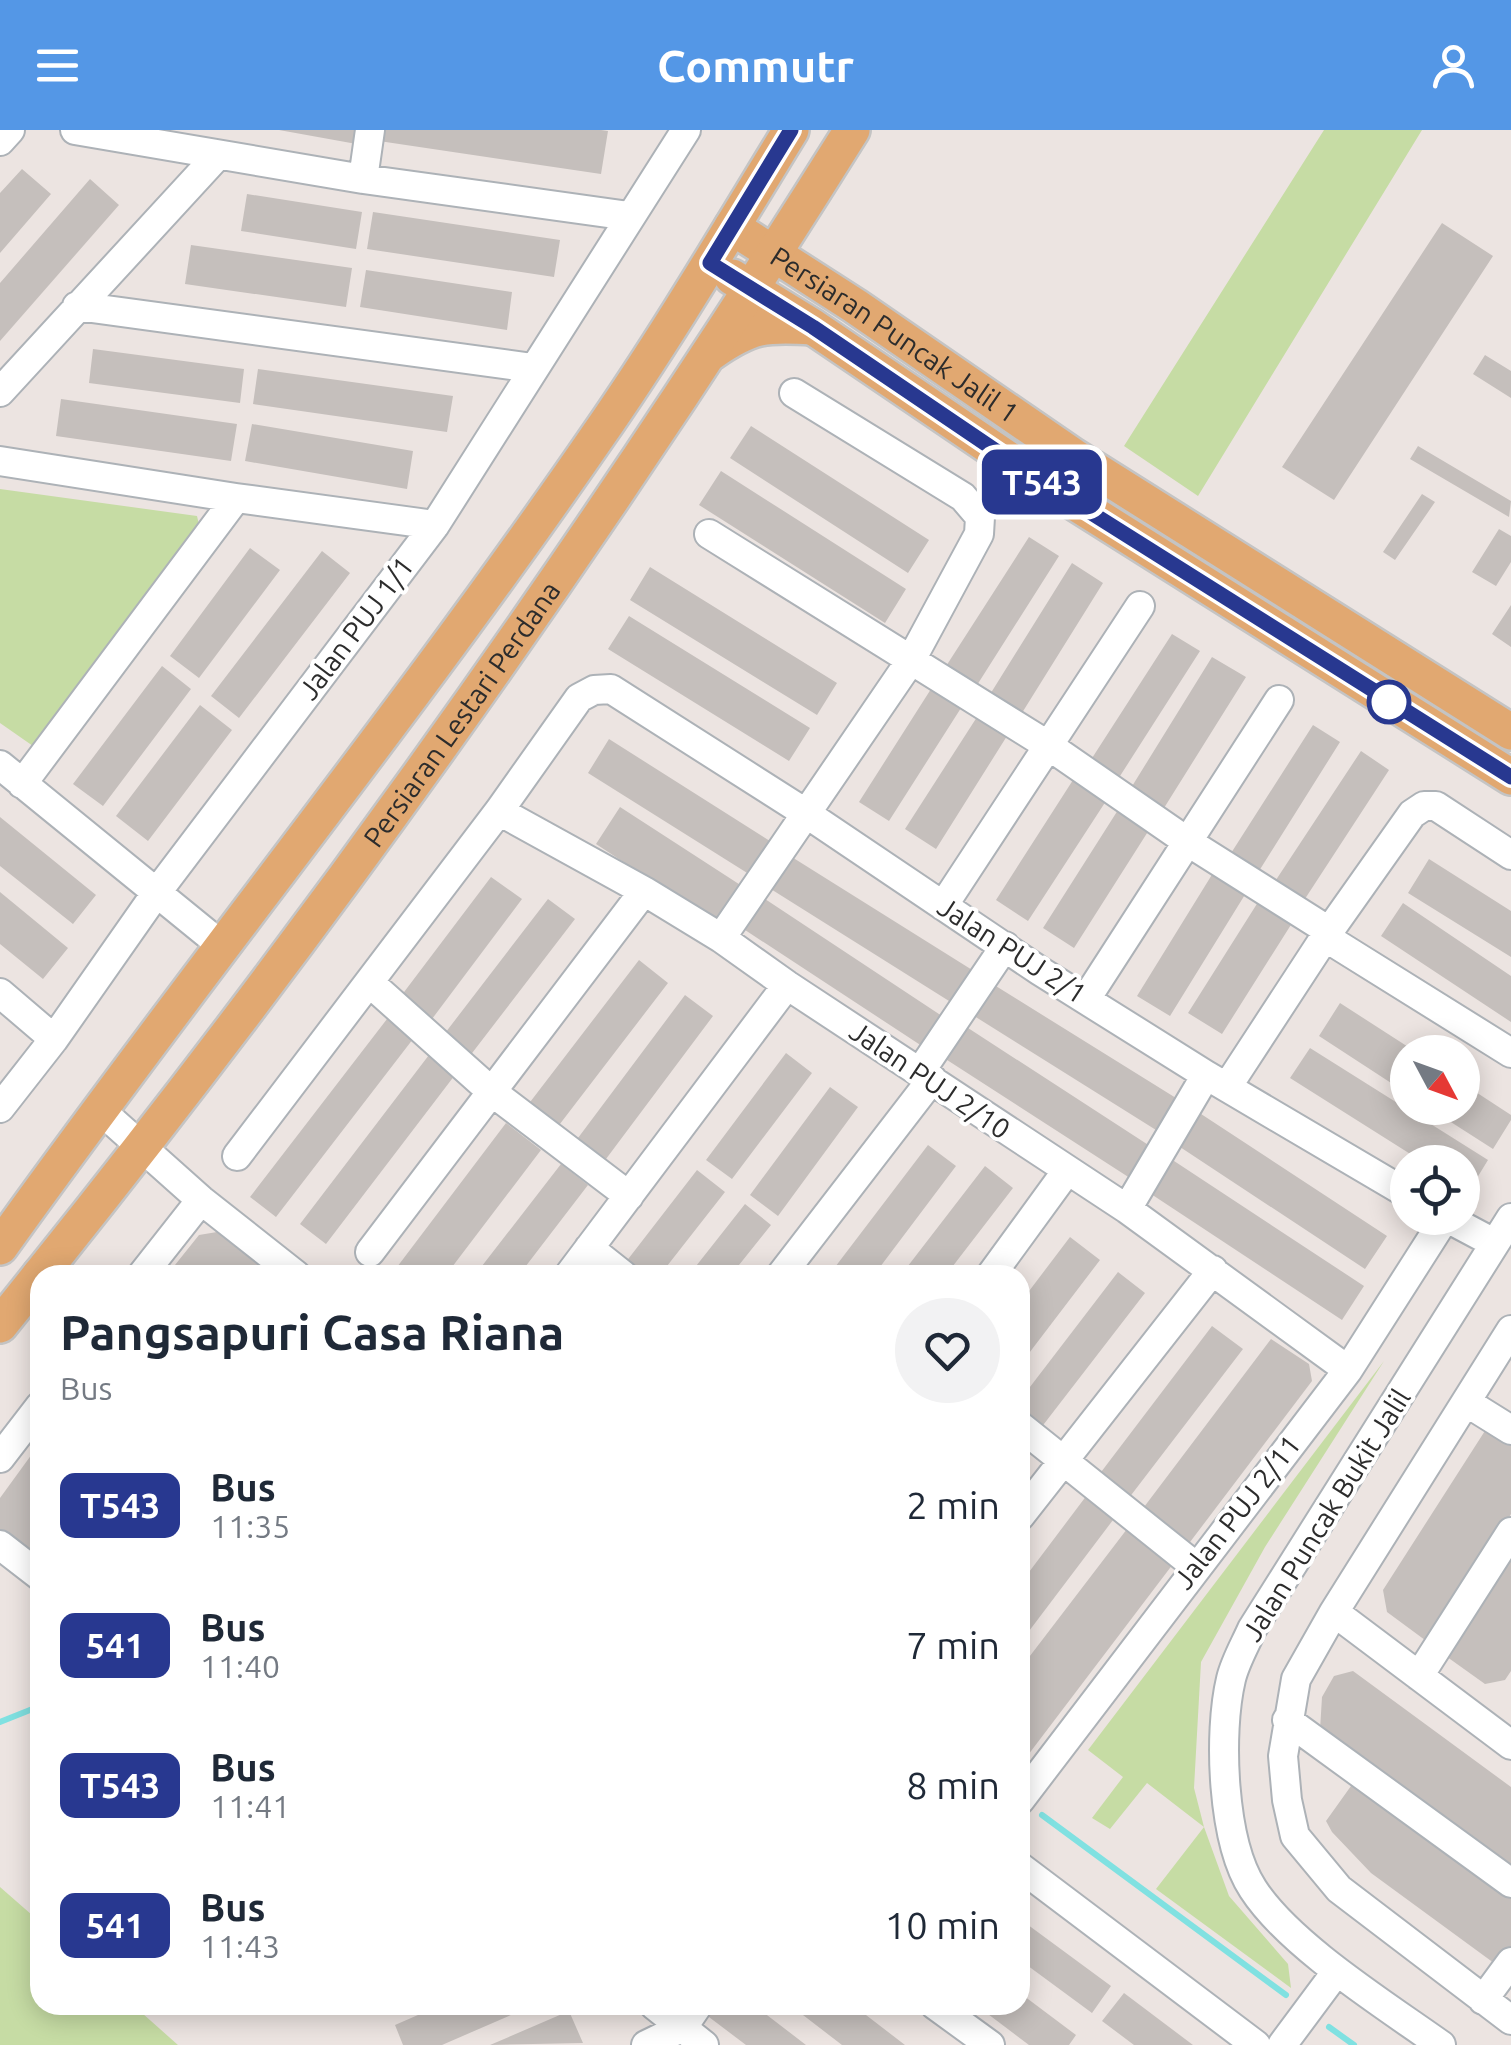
<!DOCTYPE html>
<style>
:root{--surface:#fff;--page:#f2f2f3;--text:#1f2937;--muted:#747a83;--accent:#5497e6}
body{margin:0;font-family:Ubuntu,sans-serif;background:var(--page);color:var(--text);height:100vh;display:flex;flex-direction:column;font-size:38px;white-space:nowrap}
*{box-sizing:border-box;margin:0}
p{font-size:32px;color:var(--muted)}
.icon{flex:none;width:55px;height:55px;fill:none;stroke:currentColor;stroke-width:2;stroke-linecap:round;stroke-linejoin:round}
.map{position:relative;flex:1;overflow:hidden}
.side{position:absolute;left:30px;top:1135px;width:1000px;height:750px;display:flex;flex-direction:column;background:var(--surface);border-radius:30px;box-shadow:0 5px 25px #0003}
.side>*{flex:none}
.badge{padding:0 20px;border-radius:15px;font-size:35px;line-height:65px}
.needle{width:65px;rotate:131deg}
.tools{position:absolute;left:1390px;top:905px;display:grid;gap:20px}
.tools a{display:grid;place-items:center;width:90px;height:90px;border-radius:50%;background:var(--surface);box-shadow:0 5px 25px #0003;font-size:50px}
.map>.badge{position:absolute;translate:-50% -50%;box-shadow:0 0 0 5px #fff}
.round{display:grid;place-items:center;flex:none;width:105px;height:105px;border-radius:52px;background:var(--page)}
.overview{display:flex;align-items:center;justify-content:space-between;height:170px;padding:0 30px}
h1{font-size:48px;font-weight:700;line-height:75px}
ul{padding:0;list-style:none}
li{display:flex;align-items:center;gap:30px;height:140px;padding:0 30px}
li div{flex:1}
li b{display:block;font-size:38px}
li em{font-style:normal}
li .badge{min-width:110px;font-weight:700;text-align:center}
header{display:flex;justify-content:space-between;align-items:center;height:130px;padding:0 30px;background:var(--accent);color:#fff;font-size:45px;font-weight:700}
.map>svg:first-child{display:block}
.green{fill:#c6dca4}
.lines{fill:none;stroke-linecap:round;stroke-linejoin:round}
.stream{stroke:#80e1e1;stroke-width:6}
.building{fill:#c5bfbc}
.minor-casing{stroke:#adb2b7;stroke-width:32}
.major-casing{stroke:#c4c4c4;stroke-width:40}
.minor{stroke:#fff;stroke-width:28}
.major{stroke:#e1a871;stroke-width:35}
.line-casing{stroke:#fff;stroke-width:22}
.line{stroke:#283890;stroke-width:15}
.stop-dot{fill:#fff;stroke:#283890;stroke-width:5}
.labels{text-anchor:middle;stroke-width:8;stroke-linejoin:round;paint-order:stroke}
.street-label{font-size:28px;fill:#2c2c2c;stroke:#fff}
</style>
<header><svg class="icon" aria-label="menu" viewBox="0 0 24 24"><path d="M4 6h16M4 12h16M4 18h16"/></svg>Commutr<svg class="icon" aria-label="person" viewBox="0 0 24 24"><circle cx="12" cy="8" r="4"/><path d="M4 21q1-7 8-7t8 7"/></svg></header>
<div class="map">
<svg width="1511" height="1915" viewBox="0 0 1511 1915">
<rect width="100%" height="100%" fill="#ece4e1"/>
<!-- green -->
<path class="green" d="M1324,0H1422L1198,366L1124,316Z
M0,359L197,386L200,399L33,616L0,593Z
M1384,1231L1265,1417L1201,1532L1194,1658L1204,1697L1229,1766L1288,1834L1291,1858L1156,1759L1204,1697L1147,1653L1110,1699L1092,1688L1123,1647L1088,1620Z
M0,1757L40,1792V1875H133L178,1915H0Z"/>
<g class="lines">
<!-- stream -->
<path class="stream" d="M0,1592L40,1576
M1042,1685L1286,1865
M1329,1897L1354,1915"/>
</g>
<!-- building -->
<path class="building" d="M279,0H364L362,15Z
M381,0H601L608,1L601,44L379,11Z
M22,39L51,64L0,123V63Z
M90,49L119,75L0,211V153Z
M247,64L362,82L356,119L241,101Z
M373,82L560,110L554,147L367,119Z
M1442,93L1493,126L1334,370L1282,337Z
M191,115L352,138L346,177L185,154Z
M366,140L512,162L507,200L360,177Z
M93,219L244,239L240,273L89,253Z
M1485,225L1511,241V268L1473,244Z
M258,239L453,266L447,302L253,274Z
M61,269L237,294L231,331L56,306Z
M252,294L413,321L407,359L245,331Z
M751,296L929,410L908,443L730,328Z
M1418,316L1511,371L1509,387L1410,329Z
M721,341L906,459L885,493L699,375Z
M1422,364L1435,372L1395,430L1383,422Z
M1499,399L1511,406V432L1496,456L1472,442Z
M1029,407L1059,426L972,563L941,544Z
M250,418L280,440L199,548L170,526Z
M322,421L350,443L239,588L211,566Z
M1072,433L1103,453L1015,594L984,574Z
M650,437L837,553L817,585L630,470Z
M1511,475V517L1492,504Z
M629,486L810,598L789,631L608,519Z
M1172,504L1200,521L1113,657L1085,639Z
M1212,527L1246,547L1159,686L1126,666Z
M162,536L191,559L103,676L73,654Z
M931,559L961,578L889,691L859,672Z
M200,575L232,600L148,711L116,686Z
M977,587L1007,606L936,719L905,699Z
M1313,595L1340,612L1254,749L1226,731Z
M609,609L773,713L752,746L588,643Z
M1361,621L1389,640L1299,778L1270,759Z
M1073,650L1106,671L1028,791L996,770Z
M620,677L745,758L721,796L596,714Z
M1118,680L1149,700L1074,818L1043,798Z
M0,687L96,765L73,794L0,736Z
M787,724L977,843L957,876L766,756Z
M1429,729L1511,781V827L1408,763Z
M1213,743L1246,763L1170,886L1137,866Z
M491,747L522,769L426,897L395,874Z
M0,762L68,818L43,849L0,814Z
M759,765L948,890L928,920L739,796Z
M548,769L575,789L466,931L439,911Z
M1260,769L1294,790L1222,904L1188,883Z
M1403,773L1511,846V892L1381,806Z
M639,830L668,853L553,1003L524,980Z
M991,853L1184,973L1164,1005L971,884Z
M685,865L713,886L600,1037L572,1016Z
M1340,873L1416,922H1408V964L1319,906Z
M387,889L413,909L276,1087L250,1067Z
M965,896L1153,1018L1133,1050L944,928Z
M1310,918L1488,1030L1469,1061L1462,1057V1032H1423L1290,948Z
M432,921L458,941L326,1114L300,1094Z
M786,923L812,943L732,1049L706,1030Z
M1462,953L1511,985V990L1493,1019L1429,978H1462Z
M830,957L858,977L778,1086L750,1065Z
M1198,982L1387,1106L1365,1139L1177,1015Z
M506,993L541,1020L446,1145H391Z
M928,1015L956,1036L874,1145H829Z
M1168,1027L1364,1156L1342,1190L1145,1060Z
M561,1034L588,1055L519,1145H475Z
M985,1036L1013,1058L946,1145H901Z
M697,1040L725,1062L660,1145H633L622,1137Z
M745,1074L771,1095L731,1145H689Z
M217,1102L259,1134L250,1145H167L199,1105Z
M1070,1107L1100,1130L1020,1235V1173Z
M1118,1142L1145,1163L1037,1303L1020,1290V1270Z
M1212,1196L1243,1219L1122,1377L1092,1354Z
M1271,1209L1309,1234L1312,1251L1184,1420L1138,1385Z
M1490,1293L1511,1306V1384L1429,1513L1387,1482L1383,1460Z
M40,1313V1419L35,1426L0,1401V1368Z
M1087,1365L1116,1386L1020,1513V1454Z
M1127,1399L1173,1434L1025,1629L1020,1626V1539Z
M1511,1417V1541L1505,1550L1485,1554L1443,1524Z
M1353,1541L1511,1657V1740L1320,1600L1322,1567L1334,1546Z
M1356,1649L1511,1763V1818L1498,1836L1371,1743L1332,1702L1326,1691Z
M1020,1789L1111,1856L1092,1883L1020,1830Z
M1020,1863L1076,1905L1069,1915H1029L976,1875H1020Z
M1124,1863L1193,1915H1134L1102,1891Z
M441,1875H534L442,1915H403L395,1895Z
M706,1875H754L806,1915H746L701,1881Z
M790,1875H853L905,1915H842Z
M569,1881L583,1913L490,1915Z"/>
<g class="lines">
<defs>
<path id="minor" d="M75,0L363,49L629,86
M0,11L10,0
M363,49L370,0
M77,176L533,238
M0,262L218,25
M0,331L236,368L435,395
M709,404L1049,616L1188,712L1329,801
M0,635L221,815
M22,654L236,368
M499,681L644,761L721,808L787,855L1127,1079L1348,1240
M943,776L1140,476
M1325,807L1511,923
M721,808L911,530L979,404L980,387L963,367L794,263
M370,853L492,962L629,1066
M0,863L54,909
M1086,869L1279,570
M920,942L1005,816
M1227,957L1325,807L1412,684L1424,676H1436L1511,725
M0,978L54,909L157,762L435,395L686,0
M99,979L201,1070L296,1145
M237,1026L499,681L579,568L594,560L611,559L804,682L1040,841L1206,945L1408,1064
M1127,1079L1206,945
M1447,1088L1494,1113
M589,1118L623,1145
M370,1122L644,761
M142,1145L201,1070
M569,1145L787,855
M781,1145L932,949
M991,1145L1066,1042
M1511,1200L1334,1482L1296,1549L1283,1626L1287,1670L1295,1706L1339,1759L1511,1890
M1466,1272L1511,1300
M1020,1296L1195,1436
M0,1328L40,1276
M1020,1386L1213,1140
M0,1415L40,1446
M1334,1482L1511,1615
M1419,1546L1511,1402
M1287,1590L1511,1753
M1020,1670L1348,1240L1445,1088
M1020,1737L1256,1915
M1483,1870L1511,1832
M654,1875L704,1915
M935,1875L990,1915
M646,1915L683,1897L698,1875
M1282,1915L1337,1841
M1441,1915C1385,1875 1289,1815 1253,1759C1222,1712 1218,1603 1231,1549C1235,1532 1245,1515 1252,1499L1511,1088"/>
<g id="major">
<path id="s1" d="M732,97L855,176L1073,326L1511,602"/>
<path d="M732,147L813,197L1039,350L1511,647"/>
<path d="M712,222C751,195 765,194 812,197"/>
<path d="M0,1117C195,844 407,583 597,307C666,208 728,103 791,0"/>
<path id="s2" d="M40,1145C333,780 604,396 852,0"/>
<path d="M0,1195L40,1145"/>
</g>
</defs>
<!-- minor casing -->
<use href="#minor" class="minor-casing"/>
<!-- major casing -->
<use href="#major" class="major-casing"/>
<!-- minor -->
<use href="#minor" class="minor"/>
<!-- major -->
<use href="#major" class="major"/>
</g>
<g class="lines">
<defs>
<path id="line" d="M791,0L710,133L813,197L1039,350L1511,647"/>
</defs>
<!-- line casing -->
<use href="#line" class="line-casing"/>
<!-- line -->
<use href="#line" class="line"/>
</g>
<!-- markers -->
<circle class="stop-dot" cx="1389" cy="572" r="20"/>
<g class="labels">
<!-- street labels -->
<g class="street-label">
<text dy="10" stroke="none"><textPath href="#s1" startOffset="195">Persiaran Puncak Jalil 1</textPath></text>
<text transform="translate(356 498) rotate(-53)" y="10">Jalan PUJ 1/1</text>
<text dy="10" stroke="none"><textPath href="#s2" startOffset="702">Persiaran Lestari Perdana</textPath></text>
<text transform="translate(1012 820) rotate(33)" y="10">Jalan PUJ 2/1</text>
<text transform="translate(930 950) rotate(34)" y="10">Jalan PUJ 2/10</text>
<text transform="translate(1237 1382) rotate(-52)" y="10">Jalan PUJ 2/11</text>
<text transform="translate(1326 1385) rotate(-58)" y="10">Jalan Puncak Bukit Jalil</text>
</g>
</g>
</svg>
<div class="tools">
<a><svg class="needle" viewBox="-14 -14 28 28"><path d="M0-13l5 13h-10z" fill="#e53935"/><path d="M0 13l5-13h-10z" fill="#747a83"/></svg></a>
<a><svg class="icon" aria-label="locate" viewBox="0 0 24 24"><circle cx="12" cy="12" r="6"/><path d="M12 2v4M12 18v4M2 12h4M18 12h4"/></svg></a>
</div>
<b class="badge" style="left:1042px;top:352px;background:#283890;color:#fff">T543</b>
<section class="side">
<div class="overview"><div><h1>Pangsapuri Casa Riana</h1><p>Bus</p></div><a class="round"><svg class="icon" aria-label="heart" viewBox="0 0 24 24"><path d="M12 20l-8-8c-3-5 5-10 8-4 3-6 11-1 8 4z"/></svg></a></div>
<ul>
<li><span class="badge" style="background:#283890;color:#fff">T543</span><div><b>Bus</b><p>11:35</p></div><em>2 min</em></li>
<li><span class="badge" style="background:#283890;color:#fff">541</span><div><b>Bus</b><p>11:40</p></div><em>7 min</em></li>
<li><span class="badge" style="background:#283890;color:#fff">T543</span><div><b>Bus</b><p>11:41</p></div><em>8 min</em></li>
<li><span class="badge" style="background:#283890;color:#fff">541</span><div><b>Bus</b><p>11:43</p></div><em>10 min</em></li>
</ul>
</section>
</div>
